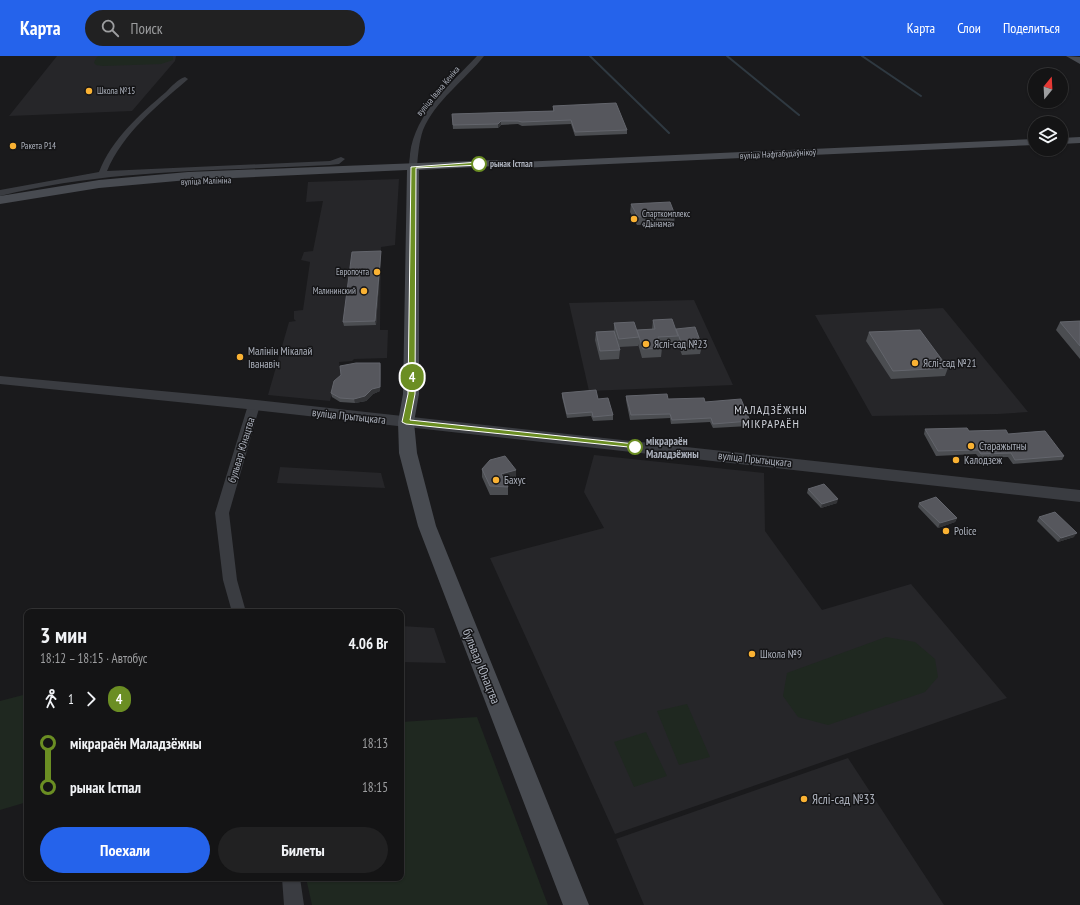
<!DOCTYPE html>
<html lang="ru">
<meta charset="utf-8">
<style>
:root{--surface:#141415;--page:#212122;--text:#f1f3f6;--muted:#9d9ea0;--line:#333334;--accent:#2563eb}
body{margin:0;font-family:"PT Sans Narrow",sans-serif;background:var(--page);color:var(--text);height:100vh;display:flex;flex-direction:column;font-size:15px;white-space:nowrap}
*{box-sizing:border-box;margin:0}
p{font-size:13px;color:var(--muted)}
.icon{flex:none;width:22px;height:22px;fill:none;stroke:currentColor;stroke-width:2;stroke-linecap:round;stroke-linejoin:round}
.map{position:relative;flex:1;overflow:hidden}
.details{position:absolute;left:24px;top:553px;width:380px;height:272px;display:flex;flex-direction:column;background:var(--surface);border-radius:8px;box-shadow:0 1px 3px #0004,0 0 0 1px var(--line)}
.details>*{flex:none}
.badge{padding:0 8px;border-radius:13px;font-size:14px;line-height:26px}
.needle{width:26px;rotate:18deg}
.fabs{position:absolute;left:1028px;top:12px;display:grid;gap:8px}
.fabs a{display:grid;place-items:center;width:40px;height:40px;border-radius:50%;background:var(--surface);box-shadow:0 1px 3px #0004,0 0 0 1px var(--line);font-size:20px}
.map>.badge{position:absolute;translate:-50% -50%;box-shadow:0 0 0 2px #fff}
.legs{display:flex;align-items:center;gap:6px;height:44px;padding:0 16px;font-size:13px}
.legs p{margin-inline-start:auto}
.summary{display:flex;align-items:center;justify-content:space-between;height:68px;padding:0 16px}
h1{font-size:22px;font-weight:700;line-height:30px}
.cta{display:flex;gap:8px;margin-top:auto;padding:8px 16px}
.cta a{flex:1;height:46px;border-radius:24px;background:var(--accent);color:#fff;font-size:16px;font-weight:700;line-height:46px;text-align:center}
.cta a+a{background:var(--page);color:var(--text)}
ul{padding:0 16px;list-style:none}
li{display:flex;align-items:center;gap:14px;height:44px;font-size:15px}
li i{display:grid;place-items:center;width:6px;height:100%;margin:0 5px;background:currentColor}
li i::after{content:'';width:10px;height:10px;margin:-5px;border:3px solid;border-radius:50%;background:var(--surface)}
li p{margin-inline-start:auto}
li:first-child i{background:linear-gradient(#0000 50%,currentColor 0)}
li:last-child i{background:linear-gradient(currentColor 50%,#0000 0)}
header{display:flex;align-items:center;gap:24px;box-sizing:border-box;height:56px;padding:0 20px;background:var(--accent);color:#fff}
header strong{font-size:19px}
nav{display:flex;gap:22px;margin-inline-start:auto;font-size:14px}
.search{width:280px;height:36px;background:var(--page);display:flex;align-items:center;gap:10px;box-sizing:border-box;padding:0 14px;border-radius:22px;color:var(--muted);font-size:15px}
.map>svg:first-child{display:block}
.built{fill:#262629}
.green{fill:#1f2820}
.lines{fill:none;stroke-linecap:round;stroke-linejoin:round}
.stream{stroke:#2f3941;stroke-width:2}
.minor{fill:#3a3c41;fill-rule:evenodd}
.tertiary{fill:#3a3c41;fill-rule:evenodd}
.secondary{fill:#484b51;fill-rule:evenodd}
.wall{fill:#4b4d51}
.shaded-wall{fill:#333437}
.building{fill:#56575d;stroke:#63656c}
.line-1{fill:#6b8e23;stroke:#fff}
.poi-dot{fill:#fab233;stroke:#151517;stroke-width:1.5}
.stop-1-dot{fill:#fff;stroke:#6b8e23;stroke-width:2}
.labels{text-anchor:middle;stroke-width:3;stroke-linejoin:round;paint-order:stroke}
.far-poi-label{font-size:9px;fill:#acb1bc;stroke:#151517;text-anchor:start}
.far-street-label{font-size:9px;fill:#acb1bc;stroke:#151517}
.far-stop-label{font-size:9px;font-weight:bold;fill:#acb1bc;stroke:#151517;text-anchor:start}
.poi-label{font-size:11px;fill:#acb1bc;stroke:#151517;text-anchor:start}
.street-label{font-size:11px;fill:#acb1bc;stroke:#151517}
.stop-label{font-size:11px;font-weight:bold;fill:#acb1bc;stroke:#151517;text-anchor:start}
.neighbourhood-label{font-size:12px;letter-spacing:1px;fill:#cdd0d8;stroke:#151517}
.near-street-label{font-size:13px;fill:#acb1bc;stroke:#151517}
.near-poi-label{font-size:13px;fill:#acb1bc;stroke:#151517;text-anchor:start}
</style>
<header>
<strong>Карта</strong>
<div class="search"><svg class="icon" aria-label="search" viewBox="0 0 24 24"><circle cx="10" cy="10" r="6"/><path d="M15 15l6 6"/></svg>Поиск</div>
<nav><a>Карта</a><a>Слои</a><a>Поделиться</a></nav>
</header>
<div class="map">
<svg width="1080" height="849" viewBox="0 0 1080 849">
<rect width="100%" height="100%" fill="#1a1a1c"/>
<!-- built -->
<path class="built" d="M57,0H176L175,5L132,55L9,60Z
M399,123L395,189L381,191L380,274H388L387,302L354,303L352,305L339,306L342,323L334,329L330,345L268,339L289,266L296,265L294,263V255L303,254L310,206L301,204L304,196L313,195L323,145L306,146L308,126Z
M694,244L733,329L589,335L569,247Z
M943,252L1028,356L998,358L872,360L815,259Z
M594,399L764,417L765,475L822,554L911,528L1007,642L615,778L490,502L604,472L584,436Z
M280,411L381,417L385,432L277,427Z
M401,570L434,572L446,607L401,606Z
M848,702L944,849H644L616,783Z"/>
<!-- green -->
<path class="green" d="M99,0H173V4L161,8L103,10L96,9L94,7L96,2Z
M886,581L915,586L935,603L938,621L925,636L828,669L798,661L783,640L787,617Z
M27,638V746L0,754V645Z
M687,648L710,701L679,709L657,655Z
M477,661L548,849H312L306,822H401V666Z
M646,676L667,720L634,731L614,686Z"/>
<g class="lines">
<!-- stream -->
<path class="stream" d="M590,0L669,77
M727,0L799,59
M862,0L921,40"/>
<!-- minor -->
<path class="minor" d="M477,0H484C465,24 435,45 423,74C419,86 418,99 417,111L413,113H410C408,108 410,103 410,98C415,57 451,28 477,0Z
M185,21L188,23L187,24C157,50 123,77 107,115L330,105L341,101L345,103L339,108L330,109C220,115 107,113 0,140V134L99,116C112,83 139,59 166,36C171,31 178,23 185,21Z
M254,345L260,349L229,457L237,524L246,556H232L223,524L215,457L248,349Z
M282,822H300L304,849H284Z"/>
<!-- tertiary -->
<path class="tertiary" d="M0,320L237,342L1080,434V446L237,352L0,328Z"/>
<!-- secondary -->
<path class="secondary" d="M1066,0L1080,1V8Z
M1080,81V87L1061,88V82Z
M1035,83V89L520,112L495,110L419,114V338L414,366L417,397L436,470L589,849H563L418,470L399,397L398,366L403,338L407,114L188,124L99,132L0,148V140L99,124L188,116L495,104L520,106Z"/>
</g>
<!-- wall -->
<path class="wall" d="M553,50L627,74V78L575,80L571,68L522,70L518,68L501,69L498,72L453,73L452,58L553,55Z
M631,148L675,159L674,167L637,169L630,156Z
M381,199L376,269L344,270L343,266Z
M653,264L676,275V273L702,290L700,298L682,299L677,286L676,288L661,289L662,292L661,301L642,302L638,288V290L619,291L620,294L619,303L600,304L595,284L596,276L614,275V267L637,275V274L652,273Z
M1080,265V303L1056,274L1060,266Z
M869,276L948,312L945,320L891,323L866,285Z
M380,307L381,311L380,335L373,338L366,345L355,347L340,346L332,341L331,337Z
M562,337L598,343L613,359V364L593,365L591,360L567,362L562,341Z
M626,340L705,346L750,365L749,370L713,372L710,366L671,368L670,362L630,364L626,344Z
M925,373L1008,378L1064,400L1062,404L1013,408L1008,401L979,402L976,398L936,400L924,378Z
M482,413L516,414V422L505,425L508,431V439H490L482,421Z
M808,433L837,447L821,452L807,437Z
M919,447L957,462L955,466L938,472L918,451Z
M1039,461L1074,481L1058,486L1037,465Z"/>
<!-- shaded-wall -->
<path class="shaded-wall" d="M501,65V69L498,72V68Z
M381,195V199L376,269L375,265Z
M380,307L381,311L380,335L373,338L366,345L355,347L354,343Z
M516,414V422L501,427V418Z
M838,443L837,447L821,452L822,448Z
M957,462L955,466L938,472L940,467Z
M1077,477L1074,481L1058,486L1061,482Z"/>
<!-- building -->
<path class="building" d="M616,47L627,74L575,76L571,64L522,66L518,65H501L498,68L453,69L452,58L554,55L553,50Z
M670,146L675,159L638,161L631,148Z
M381,195L375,265L343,266L352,196Z
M672,263L678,280L658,281L662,292L643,293L637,274L655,273L653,264Z
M1080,265V290L1060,266Z
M634,266L639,281L619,283L614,267Z
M695,271L702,290L683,291L676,273Z
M920,274L948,312L893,315L869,276Z
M614,275L620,294L600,295L596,276Z
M356,307H380V331L372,333L365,340L354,343L340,342L331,337L334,325L341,319L340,310Z
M596,334L598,343L608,342L613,359L593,361L592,356L567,358L562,337Z
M667,338L668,343L704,342L705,346L741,343L750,365L713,368L711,362L672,364L670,358L631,359L626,340Z
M967,372L969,375L1006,374L1008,378L1045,375L1064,400L1015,404L1011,397L981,398L978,394L938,395L925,373Z
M505,400L516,414L501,418L508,431L490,430L482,413L490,404Z
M824,428L838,443L822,448L808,433Z
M936,441L957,462L940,467L919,447Z
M1055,456L1077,477L1061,482L1039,461Z"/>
<!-- line-1 -->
<path class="line-1" d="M479,106L481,109L416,112L415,338L410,364L635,388L639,391L638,392L406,368L402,366L408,338L411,111Z"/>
<!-- markers -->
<g class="poi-dot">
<circle cx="89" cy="35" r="4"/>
<circle cx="13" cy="90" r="4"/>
<circle cx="634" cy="163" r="4"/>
<circle cx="377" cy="216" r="4"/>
<circle cx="364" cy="235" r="4"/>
<circle cx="646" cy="288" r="4"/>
<circle cx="240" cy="301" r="4"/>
<circle cx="915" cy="307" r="4"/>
<circle cx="971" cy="390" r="4"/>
<circle cx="956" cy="404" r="4"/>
<circle cx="496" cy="424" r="4"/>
<circle cx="946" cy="475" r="4"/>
<circle cx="752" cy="598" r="4"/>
<circle cx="804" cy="743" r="4"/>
</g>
<g class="stop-1-dot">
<circle cx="479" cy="108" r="7"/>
<circle cx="635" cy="391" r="7"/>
</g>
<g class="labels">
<!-- far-poi labels -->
<g class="far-poi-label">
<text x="97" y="38">Школа №15</text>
<text x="21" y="93">Ракета Р14</text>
<text x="642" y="161">Спарткомплекс<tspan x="642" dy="10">«Дынама»</tspan></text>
<text x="369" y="219" text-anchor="end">Европочта</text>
<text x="356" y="238" text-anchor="end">Малининский</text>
</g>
<!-- far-street labels -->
<g class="far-street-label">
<text transform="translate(438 35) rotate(-50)" y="3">вуліца Івана Кеніка</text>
<text transform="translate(778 98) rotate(-3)" y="3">вуліца Нафтабудаўнікоў</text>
<text transform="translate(206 125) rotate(-2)" y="3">вуліца Малініна</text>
</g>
<!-- far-stop labels -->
<g class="far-stop-label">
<text x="490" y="111">рынак Істпал</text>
</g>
<!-- poi labels -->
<g class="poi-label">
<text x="654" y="292">Яслі-сад №23</text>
<text x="248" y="299">Малінін Мікалай<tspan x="248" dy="13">Іванавіч</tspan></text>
<text x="923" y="311">Яслі-сад №21</text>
<text x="979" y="394">Старажытны</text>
<text x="964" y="408">Калодзеж</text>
<text x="504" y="428">Бахус</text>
<text x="954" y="479">Police</text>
<text x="760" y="602">Школа №9</text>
</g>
<!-- street labels -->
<g class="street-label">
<text transform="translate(349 360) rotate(6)" y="4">вуліца Прытыцкага</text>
<text transform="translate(241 394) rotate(-73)" y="4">бульвар Юнацтва</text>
<text transform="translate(755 403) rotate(6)" y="4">вуліца Прытыцкага</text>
</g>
<!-- stop labels -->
<g class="stop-label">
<text x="646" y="389">мікрараён<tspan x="646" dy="13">Маладзёжны</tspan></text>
</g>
<!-- neighbourhood labels -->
<g class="neighbourhood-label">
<text x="771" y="358">МАЛАДЗЁЖНЫ<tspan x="771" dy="14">МІКРАРАЁН</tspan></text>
</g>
<!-- near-street labels -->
<g class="near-street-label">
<text transform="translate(482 610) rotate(68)" y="5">бульвар Юнацтва</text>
</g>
<!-- near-poi labels -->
<g class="near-poi-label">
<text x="812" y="748">Яслі-сад №33</text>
</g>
</g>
</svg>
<div class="fabs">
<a><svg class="needle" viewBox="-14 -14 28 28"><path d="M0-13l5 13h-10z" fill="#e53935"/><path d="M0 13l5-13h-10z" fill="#9d9ea0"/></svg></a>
<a><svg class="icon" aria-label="layers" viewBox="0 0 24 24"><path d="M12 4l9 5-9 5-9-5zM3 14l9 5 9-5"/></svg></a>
</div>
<b class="badge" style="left:412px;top:321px;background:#6b8e23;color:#fff">4</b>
<section class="details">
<div class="summary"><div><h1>3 мин</h1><p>18:12 – 18:15 · Автобус</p></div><b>4.06 Br</b></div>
<div class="legs"><svg class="icon" aria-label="walk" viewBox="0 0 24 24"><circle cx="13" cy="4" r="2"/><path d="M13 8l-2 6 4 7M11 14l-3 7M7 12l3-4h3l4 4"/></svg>1<svg class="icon" aria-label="forward" viewBox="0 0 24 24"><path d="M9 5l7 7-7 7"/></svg><b class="badge" style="background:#6b8e23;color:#fff">4</b></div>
<ul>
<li><i style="color:#6b8e23"></i><b>мікрараён Маладзёжны</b><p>18:13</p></li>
<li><i style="color:#6b8e23"></i><b>рынак Істпал</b><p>18:15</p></li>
</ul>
<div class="cta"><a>Поехали</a><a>Билеты</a></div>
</section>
</div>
